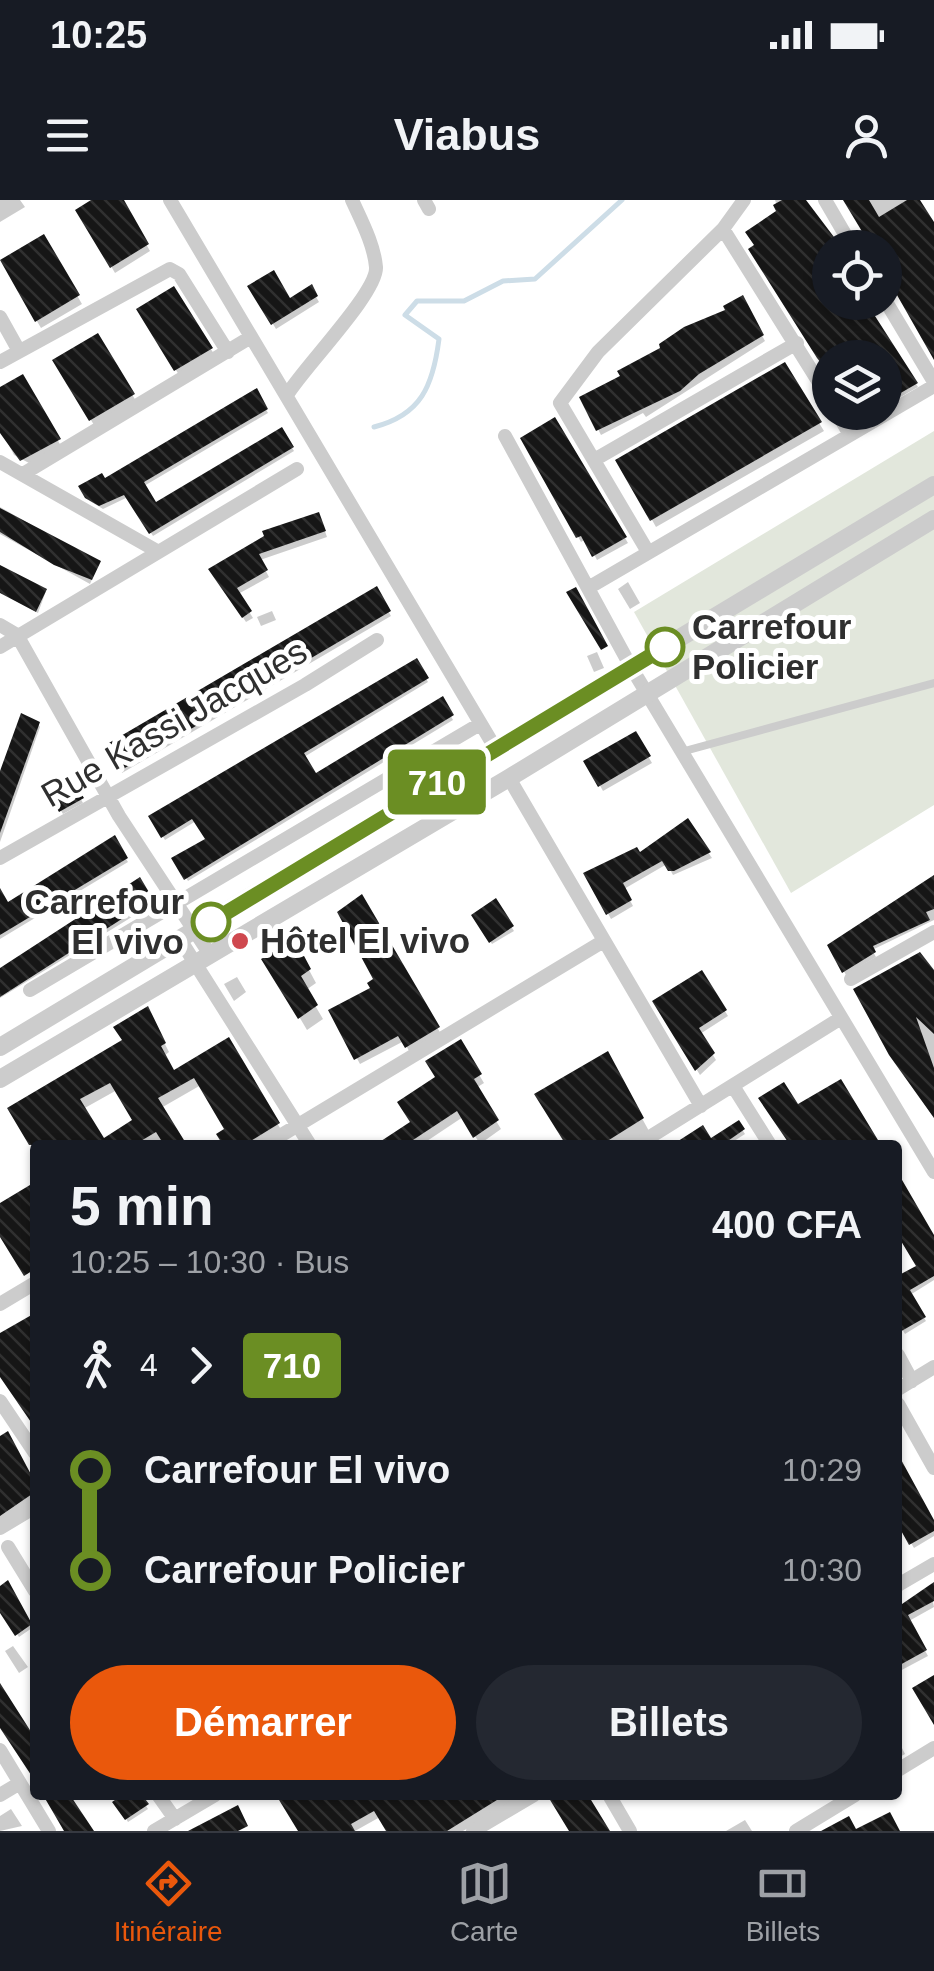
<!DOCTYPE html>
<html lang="fr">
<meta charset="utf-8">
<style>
:root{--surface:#171b24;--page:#242831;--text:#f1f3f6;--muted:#9ea1a6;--line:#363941;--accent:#ea580c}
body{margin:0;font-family:Helvetica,sans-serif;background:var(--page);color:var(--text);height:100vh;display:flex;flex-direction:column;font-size:38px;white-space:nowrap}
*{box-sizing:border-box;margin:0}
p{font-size:32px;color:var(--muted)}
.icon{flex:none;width:55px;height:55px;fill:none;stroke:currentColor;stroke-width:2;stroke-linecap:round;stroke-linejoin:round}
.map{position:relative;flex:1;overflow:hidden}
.drawer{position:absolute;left:30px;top:940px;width:872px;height:660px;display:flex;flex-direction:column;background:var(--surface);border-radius:10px;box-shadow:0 2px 8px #0004}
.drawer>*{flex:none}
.badge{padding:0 20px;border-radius:8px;font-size:35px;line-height:65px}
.controls{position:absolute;left:812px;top:30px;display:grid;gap:20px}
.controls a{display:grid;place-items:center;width:90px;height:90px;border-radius:50%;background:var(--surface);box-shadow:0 2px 8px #0004;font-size:50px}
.map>.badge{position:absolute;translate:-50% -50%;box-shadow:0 0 0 5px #fff}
.legs{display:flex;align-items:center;gap:15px;height:110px;padding:0 40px;font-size:32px}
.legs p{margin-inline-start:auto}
.headline{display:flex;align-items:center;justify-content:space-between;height:170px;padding:0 40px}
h1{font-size:55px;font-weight:700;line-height:75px}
.button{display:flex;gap:20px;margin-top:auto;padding:20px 40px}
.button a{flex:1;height:115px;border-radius:60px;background:var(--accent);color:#fff;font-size:40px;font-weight:700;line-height:115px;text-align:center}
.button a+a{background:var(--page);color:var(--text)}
ul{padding:0 40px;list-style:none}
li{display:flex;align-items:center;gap:35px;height:100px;font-size:38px}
li i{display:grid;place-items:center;width:15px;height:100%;margin:0 12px;background:currentColor}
li i::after{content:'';width:25px;height:25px;margin:-12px;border:8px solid;border-radius:50%;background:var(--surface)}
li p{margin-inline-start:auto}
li:first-child i{background:linear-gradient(#0000 50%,currentColor 0)}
li:last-child i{background:linear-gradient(currentColor 50%,#0000 0)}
.status{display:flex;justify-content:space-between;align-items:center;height:70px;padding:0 50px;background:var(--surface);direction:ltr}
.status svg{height:28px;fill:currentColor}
header{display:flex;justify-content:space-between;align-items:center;height:130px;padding:0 40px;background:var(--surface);font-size:45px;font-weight:700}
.menu{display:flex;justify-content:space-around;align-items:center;height:140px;border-top:2px solid var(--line);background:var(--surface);font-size:28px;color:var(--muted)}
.menu a{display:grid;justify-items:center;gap:5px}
.menu .current{color:var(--accent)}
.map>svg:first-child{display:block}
.grass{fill:#e2e7dc}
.shadow{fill:#0003;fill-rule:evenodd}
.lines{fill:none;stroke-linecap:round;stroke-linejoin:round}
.stream{stroke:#cddde7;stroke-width:5}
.building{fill:url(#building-back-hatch);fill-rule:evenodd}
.service{stroke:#ccc;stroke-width:8}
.minor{stroke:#ccc;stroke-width:14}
.tertiary{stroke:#ccc;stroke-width:18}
.line-1-casing{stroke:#fff;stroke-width:22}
.line-1{stroke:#6b8e23;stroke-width:15}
.stop-1-dot{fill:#fff;stroke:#6b8e23;stroke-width:5}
.poi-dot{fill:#cf484f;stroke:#fff;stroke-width:4}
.labels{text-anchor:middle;stroke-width:10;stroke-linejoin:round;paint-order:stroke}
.stop-label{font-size:35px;font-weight:bold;fill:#2f2f2f;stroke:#fff;text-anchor:start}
.street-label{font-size:35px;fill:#2f2f2f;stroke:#fff}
.poi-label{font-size:35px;font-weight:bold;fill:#2f2f2f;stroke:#fff;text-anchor:start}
</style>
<div class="status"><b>10:25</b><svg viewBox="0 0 49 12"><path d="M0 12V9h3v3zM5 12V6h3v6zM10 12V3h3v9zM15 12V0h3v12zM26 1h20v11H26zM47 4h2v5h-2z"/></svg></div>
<header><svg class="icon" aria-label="menu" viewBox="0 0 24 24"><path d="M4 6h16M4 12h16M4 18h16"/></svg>Viabus<svg class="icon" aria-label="person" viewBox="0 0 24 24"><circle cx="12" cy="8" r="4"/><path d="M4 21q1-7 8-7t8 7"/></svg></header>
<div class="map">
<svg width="934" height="1631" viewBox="0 0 934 1631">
<defs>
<pattern id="building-back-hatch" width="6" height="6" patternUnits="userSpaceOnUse" patternTransform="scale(2.5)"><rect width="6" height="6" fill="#161616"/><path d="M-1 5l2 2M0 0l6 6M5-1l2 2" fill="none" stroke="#303030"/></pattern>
</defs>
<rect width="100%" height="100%" fill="#fff"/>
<!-- grass -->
<path class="grass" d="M934,231V605L791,693L634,412Z"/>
<!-- shadow -->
<path class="shadow" d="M0,0H20L25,7L0,22Z
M96,0H121L150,51L115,73L79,11Z
M775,0H804L830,48V102H863L918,187L885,206V158H830V177L751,50L779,12Z
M843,0H917L934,29V155L885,67V48Z
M43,37L82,104L41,128L2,62Z
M250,86L290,101L311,88L319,102L276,129Z
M173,89L214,154L179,175L139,110Z
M742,99L765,141L646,217L643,213L601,235L582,198L729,112Z
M97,136L136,201L94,225L55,161Z
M784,166L824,231L656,327L619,261Z
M22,178L61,246L29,263L14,255L0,228V190Z
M256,192L268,213L144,286L155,305L281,230L294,251L153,336L128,297L103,309L90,301L82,287L104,281Z
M852,212H875L858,222Z
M554,221L628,343L597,360L586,339L581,342L523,239Z
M0,307L99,363L90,384L0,334Z
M321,320L327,337L260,360L269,377L238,394L253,418L246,422L211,370Z
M0,366L46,391L38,413L0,392Z
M628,382L640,403L630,409L618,389Z
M376,390L391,416L122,573L106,547Z
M272,411L276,420L261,426L257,417Z
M597,452L604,468L594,472L587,456Z
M416,461L428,482L304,557L315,576L442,500L453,520L188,681L175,659L208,640L196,621L165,640L151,617Z
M38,524L40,527L0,642V578Z
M635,534L652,563L603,591L587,562Z
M71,582L83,603L63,614L51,594Z
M687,621L712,658L673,675L667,664L624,689L633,706L611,719L587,674L639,656Z
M114,639L128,662L0,739V707Z
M934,679V720L872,750L876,757L846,775L830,746Z
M141,683L153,704L0,798V771Z
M361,698L441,834L410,853L404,841L360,864L331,811L373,789L376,780Z
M495,702L514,731L492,744L474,716Z
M294,742L316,783L306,790L323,819L307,830L265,759Z
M701,773L728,816L700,834L716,860L700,875L655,802Z
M237,777L246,792L234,801L224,784Z
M934,781V918L894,859Z
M147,809L169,852L164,856L173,873L228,840L283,933L263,945H225L228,930L201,885L161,908L184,945H167L163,939L154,945H35V951L11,908L125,841ZM117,890L135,921L103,941L83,909Z
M460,843L484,883L476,888L501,929L480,944L463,917L421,945H382L413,923Z
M607,855L649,931L627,945H568Z
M738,923L745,934L728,945H678L711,941Z
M898,979L934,1040V1080L910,1095L926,1121L905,1134L898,1122V1079L919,1067L898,1036Z
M0,1239L35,1286V1305L0,1329Z
M898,1260L934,1325V1336L914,1348L902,1328L898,1330Z
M7,1384L32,1428L19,1437L0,1409V1389Z
M930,1387L934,1407L909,1421L928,1456L898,1472V1411Z
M13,1446L28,1467L19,1473L5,1451Z
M898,1540L905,1554L898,1558Z
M112,1595H139L148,1609L128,1622Z
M281,1595H527L463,1631H389L380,1617L355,1631H300Z
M11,1609L22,1626L0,1631V1616Z
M745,1620L752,1631H726Z"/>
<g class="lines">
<!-- stream -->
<path class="stream" d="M374,227C421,215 433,186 439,139L405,115L417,101H464L503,81L535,79L622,0"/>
</g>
<!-- building -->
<path class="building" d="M91,0H124L149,44L110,68L75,10Z
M782,0H806L837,41L836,48H830V102H866L918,183L885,202V158H830V174L817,158L748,49L754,45L745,32L776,11L773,5Z
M843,0H869L879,17L907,0H920L934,22V160L885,74V48H872Z
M44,34L80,95L35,122L0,60Z
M274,70L290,98L312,84L318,96L271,125L247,86Z
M174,86L213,148L174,171L136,109Z
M743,95L764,135L699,174L680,191L596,231L579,197L620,176L617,171L660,148L659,144L684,127L725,110L723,106Z
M98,133L135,194L89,221L52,160Z
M785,162L822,222L650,321L615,260Z
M23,174L61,239L20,261L0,233V187Z
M257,188L268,209L144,282L156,302L282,227L294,247L149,334L124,295L99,306L85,298L78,286L102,273L105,278Z
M555,217L627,337L592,357L581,336L576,338L520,238Z
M0,308L101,361L92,380L54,365L0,332Z
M319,312L326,331L259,354L268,370L237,388L252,411L242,418L208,369L264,336L262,331Z
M0,365L47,389L36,412L0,393Z
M377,386L391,411L118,572L102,547Z
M576,387L608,446L601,450L566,392Z
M417,458L429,478L304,553L316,573L443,496L454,515L184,680L171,658L205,639L192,619L161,638L148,616Z
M21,513L40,522L0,633V571Z
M636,531L651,556L598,587L583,561Z
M72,579L84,598L59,612L48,593Z
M688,618L711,652L674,671H668L662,661L623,683L632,700L606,715L583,673L637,647L640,652Z
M115,635L128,658L0,735V688L8,702Z
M934,675V709L926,712L930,720L873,746L876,752L842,773L827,745Z
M140,677L153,699L0,797V768Z
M362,694L440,827L405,848L398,836L354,860L328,810L370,788L367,783L373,779L337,712Z
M496,698L514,726L489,743L471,715Z
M295,739L311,769L301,776L318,805L298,819L261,759Z
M920,752L934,770V834L916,817L934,868V918L889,855L853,789Z
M702,770L727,810L699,828L715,853L695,871L652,801Z
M148,806L166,843L161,846L174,870L229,837L280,923L244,945H223L216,934L224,929L194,878L158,898L187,945H164L156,932L134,945H29L7,908L122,840L113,827ZM110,883L132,920L104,938L80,899Z
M461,839L482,874L474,879L499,920L473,938L457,911L413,940L416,945H375L410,922L397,902L435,877L425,861Z
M608,851L644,918L601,945H566L534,894Z
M841,879L881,945H790L758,898L784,882L798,904Z
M739,920L745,929L722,945H672L703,925L711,938Z
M898,973L934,1035V1076L910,1090L926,1117L898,1133V1069L901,1074L916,1066L898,1036Z
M35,982V1069L24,1076L0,1037V1003Z
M35,1113V1228L0,1177V1133Z
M8,1231L35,1282V1292L0,1316V1236Z
M898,1254L934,1320V1331L909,1345L898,1325Z
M8,1380L32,1424L15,1436L0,1413V1386Z
M934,1382V1401L908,1415L927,1450L898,1466V1396L902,1404Z
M934,1475V1525L912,1488Z
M0,1483L35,1538V1581L0,1528Z
M43,1595H70L94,1631H64Z
M122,1595H142L149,1604L125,1620L112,1602Z
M276,1595H505L447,1631H386L374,1611L351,1624L355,1631H298Z
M547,1595H588L610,1631H569Z
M238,1605L248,1626L238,1631H188Z
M890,1612L900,1631H821L849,1616L856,1629Z"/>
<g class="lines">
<!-- service -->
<path class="service" d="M681,552L934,483"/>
<!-- minor -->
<path class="minor" d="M170,0L494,546
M424,0L429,9
M825,0L853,48
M723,29L830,200
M885,100L934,182
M0,117L19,151
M0,162L170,69L179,74L228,152
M287,195C304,167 378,92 376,67C374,44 361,20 352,0
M837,212L850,235
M505,236L631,467L934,972
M594,260L797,143
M0,262L157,351
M23,274L251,137
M648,352L560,203L598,152L723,29L744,0
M588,388L934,186
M0,425L17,435L119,616L211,756
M0,447L297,269
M509,578L701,906
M0,658L305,485L377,440
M181,741L310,945
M851,779L934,732
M30,790L480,524
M733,886L770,945
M265,945L602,742
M637,945L841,818
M0,1104L35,1083
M898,1155L912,1181
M898,1189L934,1167
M0,1201L35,1253
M898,1204L934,1268
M0,1328L35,1307
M8,1347L35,1391
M898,1385L934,1364
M0,1550L49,1631
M898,1570L934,1548
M0,1595L20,1583
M158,1595L175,1619
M609,1595L630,1631
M154,1631L215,1595
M473,1631L534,1595
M796,1631L855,1595"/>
<!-- tertiary -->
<path class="tertiary" d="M0,847L934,285
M0,879L509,578L934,319"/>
</g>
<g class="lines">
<defs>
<path id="line-1" d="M211,722L665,447"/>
</defs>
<!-- line-1 casing -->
<use href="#line-1" class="line-1-casing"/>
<!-- line-1 -->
<use href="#line-1" class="line-1"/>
</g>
<!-- markers -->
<g class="stop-1-dot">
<circle cx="665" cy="447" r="18"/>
<circle cx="211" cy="722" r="18"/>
</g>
<circle class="poi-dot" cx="240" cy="741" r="10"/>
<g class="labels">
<!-- stop labels -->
<g class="stop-label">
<text x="692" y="439">Carrefour<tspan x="692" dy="40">Policier</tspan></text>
<text x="184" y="714" text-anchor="end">Carrefour<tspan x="184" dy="40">El vivo</tspan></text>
</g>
<!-- street labels -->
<g class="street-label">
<text transform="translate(174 523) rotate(-30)" y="12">Rue Kassi Jacques</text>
</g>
<!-- poi labels -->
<g class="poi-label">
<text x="260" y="753">Hôtel El vivo</text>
</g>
</g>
</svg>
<div class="controls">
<a><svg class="icon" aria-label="locate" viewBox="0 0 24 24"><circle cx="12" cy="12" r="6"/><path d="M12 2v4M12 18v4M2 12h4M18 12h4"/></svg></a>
<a><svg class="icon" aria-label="layers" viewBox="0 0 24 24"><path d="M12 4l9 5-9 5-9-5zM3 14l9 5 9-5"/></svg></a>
</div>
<b class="badge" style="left:437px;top:582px;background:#6b8e23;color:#fff">710</b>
<section class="drawer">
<div class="headline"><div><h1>5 min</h1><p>10:25 – 10:30 · Bus</p></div><b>400 CFA</b></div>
<div class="legs"><svg class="icon" aria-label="walk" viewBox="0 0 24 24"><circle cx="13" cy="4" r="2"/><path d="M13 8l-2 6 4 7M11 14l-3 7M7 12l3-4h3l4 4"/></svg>4<svg class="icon" aria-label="forward" viewBox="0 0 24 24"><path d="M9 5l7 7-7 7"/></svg><b class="badge" style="background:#6b8e23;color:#fff">710</b></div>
<ul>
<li><i style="color:#6b8e23"></i><b>Carrefour El vivo</b><p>10:29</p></li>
<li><i style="color:#6b8e23"></i><b>Carrefour Policier</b><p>10:30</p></li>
</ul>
<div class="button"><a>Démarrer</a><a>Billets</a></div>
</section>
</div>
<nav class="menu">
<a class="current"><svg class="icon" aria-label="directions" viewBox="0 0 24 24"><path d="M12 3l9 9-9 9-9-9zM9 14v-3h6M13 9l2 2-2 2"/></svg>Itinéraire</a>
<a><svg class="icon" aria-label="map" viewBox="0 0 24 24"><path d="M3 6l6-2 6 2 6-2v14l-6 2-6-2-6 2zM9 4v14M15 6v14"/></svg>Carte</a>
<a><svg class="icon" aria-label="tickets" viewBox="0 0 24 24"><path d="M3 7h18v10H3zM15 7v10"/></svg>Billets</a>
</nav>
